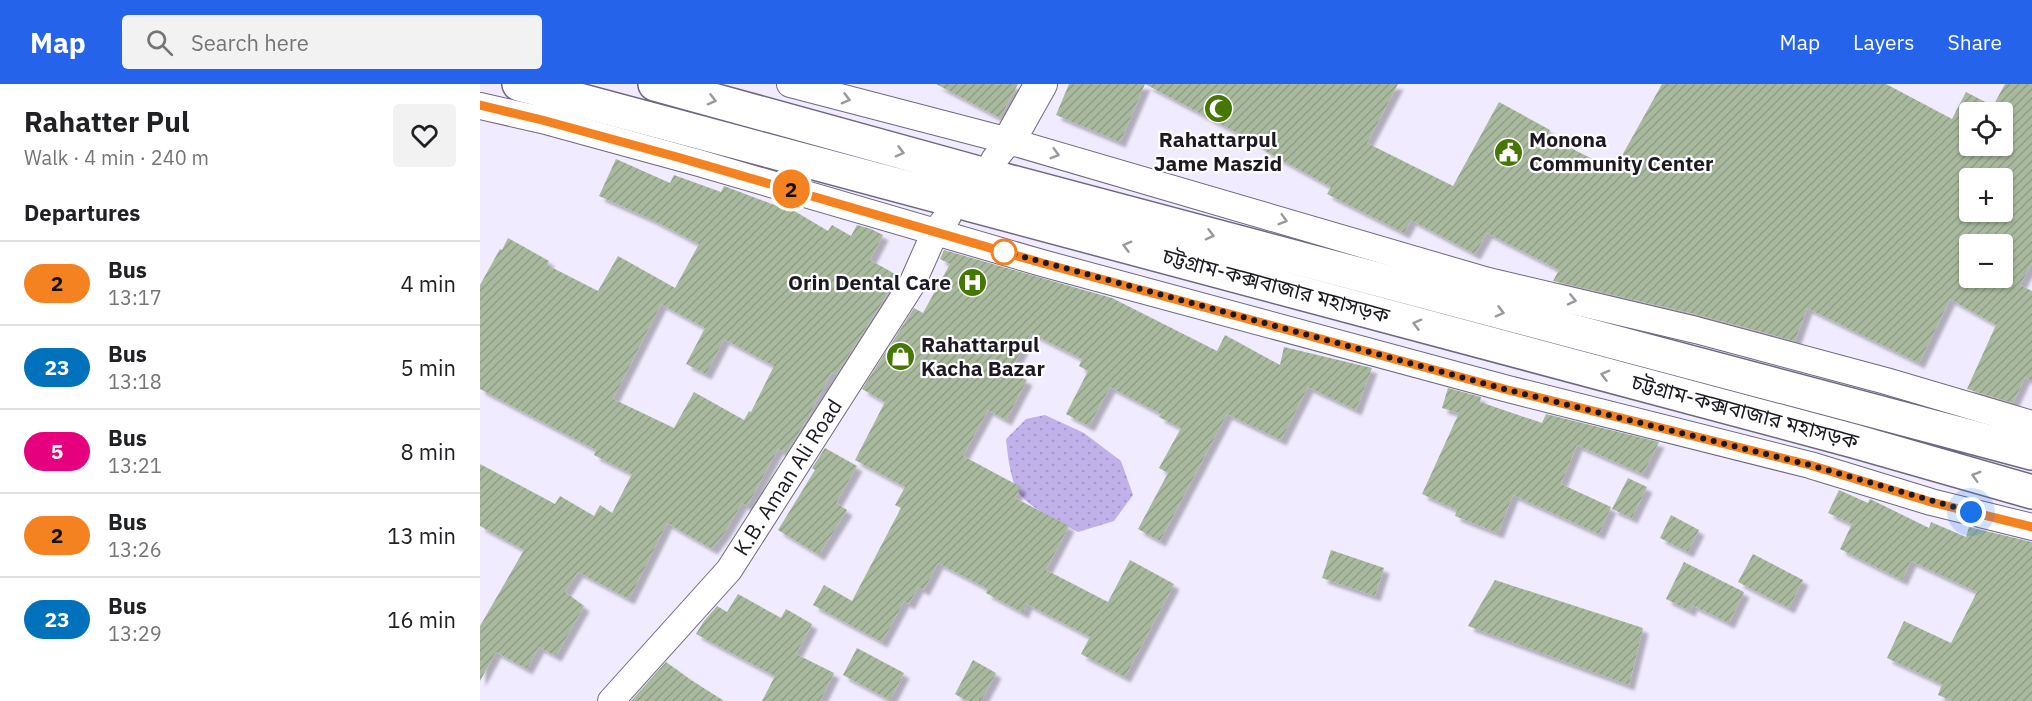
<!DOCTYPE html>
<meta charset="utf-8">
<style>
:root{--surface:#fff;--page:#f2f2f2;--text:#202124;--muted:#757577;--line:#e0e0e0;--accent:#2563eb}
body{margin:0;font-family:"IBM Plex Sans","Noto Sans Bengali",sans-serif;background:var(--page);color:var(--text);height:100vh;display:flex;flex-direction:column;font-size:22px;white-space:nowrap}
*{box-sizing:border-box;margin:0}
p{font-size:20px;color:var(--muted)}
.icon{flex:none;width:33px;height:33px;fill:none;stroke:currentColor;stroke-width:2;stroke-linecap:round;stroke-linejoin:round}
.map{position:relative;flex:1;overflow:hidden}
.drawer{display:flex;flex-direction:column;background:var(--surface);width:480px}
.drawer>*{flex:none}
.badge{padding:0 12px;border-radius:20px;font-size:21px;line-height:39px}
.tools{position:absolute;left:1479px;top:18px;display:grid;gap:12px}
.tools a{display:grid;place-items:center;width:54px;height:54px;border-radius:6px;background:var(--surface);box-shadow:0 2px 4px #0004;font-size:30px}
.you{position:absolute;width:30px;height:30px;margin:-15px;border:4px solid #fff;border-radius:50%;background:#1a73e8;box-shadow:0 0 0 9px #1a73e833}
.map>.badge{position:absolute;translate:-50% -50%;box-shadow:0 0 0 3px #fff}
h2{padding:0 24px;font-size:22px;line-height:54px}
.round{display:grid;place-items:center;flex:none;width:63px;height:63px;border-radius:6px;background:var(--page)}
.headline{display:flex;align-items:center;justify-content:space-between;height:102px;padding:0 24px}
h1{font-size:28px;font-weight:700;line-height:45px}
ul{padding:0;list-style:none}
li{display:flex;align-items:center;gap:18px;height:84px;padding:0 24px;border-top:2px solid var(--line)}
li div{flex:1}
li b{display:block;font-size:22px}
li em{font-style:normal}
li .badge{min-width:66px;font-weight:700;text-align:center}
header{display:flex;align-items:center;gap:36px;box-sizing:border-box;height:84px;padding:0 30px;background:var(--accent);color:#fff}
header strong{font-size:28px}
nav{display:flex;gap:33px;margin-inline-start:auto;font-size:21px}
.search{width:420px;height:54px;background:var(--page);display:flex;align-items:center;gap:15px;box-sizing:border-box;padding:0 21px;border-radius:6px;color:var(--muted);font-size:22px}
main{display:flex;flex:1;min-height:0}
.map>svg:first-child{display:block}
.grass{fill:url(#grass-dots)}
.building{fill:url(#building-hatch);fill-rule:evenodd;filter:url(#shadow)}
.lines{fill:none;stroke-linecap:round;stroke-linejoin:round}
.minor-casing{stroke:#6f6782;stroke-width:28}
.tertiary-casing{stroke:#6f6782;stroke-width:34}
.trunk-casing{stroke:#6f6782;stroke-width:36}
.minor{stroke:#fff;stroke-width:26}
.tertiary{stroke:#fff;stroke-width:32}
.trunk{stroke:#fff;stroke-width:33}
.oneway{stroke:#99989c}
.line-casing{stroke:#fff;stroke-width:14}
.line{stroke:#f58220;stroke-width:9}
.walk{stroke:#1c1923;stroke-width:6;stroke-dasharray:0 10.8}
.stop-dot{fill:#fff;stroke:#f58220;stroke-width:3}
.labels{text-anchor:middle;stroke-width:4.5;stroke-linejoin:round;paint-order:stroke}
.poi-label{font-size:21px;font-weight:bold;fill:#1c1923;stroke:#fff;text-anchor:start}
.street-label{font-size:21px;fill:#1c1923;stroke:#fff}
</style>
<header>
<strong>Map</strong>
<div class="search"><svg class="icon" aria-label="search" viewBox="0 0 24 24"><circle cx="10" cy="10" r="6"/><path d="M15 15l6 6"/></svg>Search here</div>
<nav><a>Map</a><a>Layers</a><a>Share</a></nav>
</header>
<main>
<section class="drawer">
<div class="headline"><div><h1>Rahatter Pul</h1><p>Walk · 4 min · 240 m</p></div><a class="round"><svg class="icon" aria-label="heart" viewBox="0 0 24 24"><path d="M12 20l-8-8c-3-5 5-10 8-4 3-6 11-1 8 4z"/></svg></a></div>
<h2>Departures</h2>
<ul>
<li><span class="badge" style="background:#f58220;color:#111">2</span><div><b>Bus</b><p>13:17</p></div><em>4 min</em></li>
<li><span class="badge" style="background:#0072bc;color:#fff">23</span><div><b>Bus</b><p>13:18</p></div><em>5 min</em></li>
<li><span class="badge" style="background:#e6007e;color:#fff">5</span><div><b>Bus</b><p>13:21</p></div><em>8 min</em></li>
<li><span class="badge" style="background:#f58220;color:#111">2</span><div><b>Bus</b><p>13:26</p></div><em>13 min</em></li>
<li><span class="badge" style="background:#0072bc;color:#fff">23</span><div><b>Bus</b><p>13:29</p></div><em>16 min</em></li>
</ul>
</section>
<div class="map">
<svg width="1552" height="617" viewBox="0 0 1552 617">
<defs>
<pattern id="grass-dots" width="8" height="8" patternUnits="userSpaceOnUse" patternTransform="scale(1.5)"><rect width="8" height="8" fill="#c1b1eb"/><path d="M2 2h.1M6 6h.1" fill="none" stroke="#a598c9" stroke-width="1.8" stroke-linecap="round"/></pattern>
<pattern id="building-hatch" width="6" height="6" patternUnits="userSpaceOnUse" patternTransform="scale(1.5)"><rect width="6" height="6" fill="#a8b99d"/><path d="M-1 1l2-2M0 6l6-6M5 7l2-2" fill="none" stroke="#909e87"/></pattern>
<filter id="shadow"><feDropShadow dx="5.5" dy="5.5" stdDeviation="1.5" flood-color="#0004"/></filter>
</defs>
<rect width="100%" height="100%" fill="#f0ebfe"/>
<!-- grass -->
<path class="grass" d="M565,331L604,349L641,377L653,411L634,437L598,448C580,438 557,428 542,413C530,400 528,372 526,355L546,335Z"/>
<!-- building -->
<path class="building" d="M456,0H538L520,34Z
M589,0H918L887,59L973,102L1019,18L1070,46L1067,52L1134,86L1182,0H1406L1472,35L1486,8L1513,22L1525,0H1552V179L1540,201L1552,207V297L1545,293L1533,319L1487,305L1516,241L1470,215L1439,279L1327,224L1315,257L1219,231L1073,197L1079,186L1007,149L995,170L931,136L924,149L847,110L851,103L780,64L782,62L665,0L640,58L576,31ZM1490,28H1522V62H1490ZM1490,94H1522V128H1490ZM1490,160H1522V194H1490Z
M136,75L190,99L194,91L241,108L244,102L297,122L299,118L301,119L348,147L352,141L371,152L377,141L391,145L403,151L390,176L415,190L405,207L408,209L356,291L352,288L326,337L306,369L298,365L267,422L262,419L245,448L232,465L187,439L149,515L98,488L85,508L104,522L76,572L59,563L47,585L16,568L0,597V542L44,466L0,442V380L75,420L80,412L114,432L120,421L132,429L152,390L114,371L116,366L0,305V201L20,165L22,166L28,154L69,177L67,181L118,207L138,172L195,204L219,160L171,135L119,112ZM181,220L225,244L206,280L226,290L244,255L294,282L271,328L269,327L264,336L214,308L194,344L133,315Z
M464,166L632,214L737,267L745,251L800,281L804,263L892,284L876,326L828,303L801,356L747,330L680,457L658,445L688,389L679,384L701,344L679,333L681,330L630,303L609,342L586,330L608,287L599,282L602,275L551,249L530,288L547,296L526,336L508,326L483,372L541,403L535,414L589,442L566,486L628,518L650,476L694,500L645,593L601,570L610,553L547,520L543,529L506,509L508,505L458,479L444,506L438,503L429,520L424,517L402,558L333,521L344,501L372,517L421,424L415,421L425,403L375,376L405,318L382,305L434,224L443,229L470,180L460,175Z
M968,304L1001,313L1000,318L1062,339L1066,330L1179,358L1163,390L1097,361L1081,400L1131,423L1119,450L1033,411L1018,449L975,432L977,426L942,410L979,329L962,324Z
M345,364L377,382L356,419L367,426L339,471L298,446L335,386L332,384Z
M1148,394L1167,403L1152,434L1132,425Z
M1359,406L1388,419L1390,415L1449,444L1451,438L1486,453L1489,443L1552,458V617H1473L1458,611L1462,600L1407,574L1424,537L1471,559L1497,508L1431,477L1422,496L1360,465L1372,440L1348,429Z
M1191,431L1219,446L1208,468L1180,454Z
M851,466L904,484L895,512L842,494Z
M1273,470L1323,496L1309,524L1258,498Z
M1204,478L1264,508L1249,539L1212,521L1210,527L1186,515Z
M1015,496L1163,544L1149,601L988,542Z
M258,510L301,534L306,525L332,540L316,570L354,589L340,617H282L295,592L216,550L224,537L237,522L247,528Z
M377,564L424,589L410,616L363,591Z
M493,576L516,589L501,617H487L475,610Z
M186,578L211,596L244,617H151Z"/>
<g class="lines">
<defs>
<g id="minor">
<path d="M310,0L529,57L1008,197L1216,246L1406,297L1552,340"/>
<path d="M0,22L62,36L219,79L562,179L1028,305L1330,381L1451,418L1552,443"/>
<path d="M514,76L529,57"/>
<path id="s1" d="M131,617L249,486L432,200L455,148L468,132"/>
</g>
<path id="tertiary" d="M529,57L561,0"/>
<path id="trunk" d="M39,0L1374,357L1552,408
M175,0L509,92L1552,369"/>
</defs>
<!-- minor casing -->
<use href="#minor" class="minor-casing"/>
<!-- tertiary casing -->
<use href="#tertiary" class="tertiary-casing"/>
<!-- trunk casing -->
<use href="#trunk" class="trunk-casing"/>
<!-- minor -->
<use href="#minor" class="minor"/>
<!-- tertiary -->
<use href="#tertiary" class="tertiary"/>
<!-- trunk -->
<use href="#trunk" class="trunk"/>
</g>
<!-- one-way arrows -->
<defs><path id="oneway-chevron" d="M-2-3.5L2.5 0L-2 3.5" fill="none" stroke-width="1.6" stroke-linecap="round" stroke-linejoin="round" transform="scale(1.5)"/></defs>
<g class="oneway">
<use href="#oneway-chevron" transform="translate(366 15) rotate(15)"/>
<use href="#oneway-chevron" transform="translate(232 16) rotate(15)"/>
<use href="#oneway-chevron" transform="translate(420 68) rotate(15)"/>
<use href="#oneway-chevron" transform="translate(575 70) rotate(16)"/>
<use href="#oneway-chevron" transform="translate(803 136) rotate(16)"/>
<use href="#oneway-chevron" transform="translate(730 151) rotate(15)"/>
<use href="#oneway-chevron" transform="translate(647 162) rotate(-165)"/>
<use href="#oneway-chevron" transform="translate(1092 216) rotate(13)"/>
<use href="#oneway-chevron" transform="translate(1020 228) rotate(15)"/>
<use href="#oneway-chevron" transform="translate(937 240) rotate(-165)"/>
<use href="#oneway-chevron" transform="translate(1125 291) rotate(-165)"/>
<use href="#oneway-chevron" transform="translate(1496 392) rotate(-164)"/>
</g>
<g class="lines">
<defs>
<path id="line" d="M0,21L62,36L197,73L562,179L1028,306L1330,381L1451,418L1552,443"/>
</defs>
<!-- line casing -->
<use href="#line" class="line-casing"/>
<!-- line -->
<use href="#line" class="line"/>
<!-- walk -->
<path class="walk" d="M524,168L519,166L1028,306L1330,381L1491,428"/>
</g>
<!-- icons -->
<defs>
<symbol id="mosque-disc" viewBox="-11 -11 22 22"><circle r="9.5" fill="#447803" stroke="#fff"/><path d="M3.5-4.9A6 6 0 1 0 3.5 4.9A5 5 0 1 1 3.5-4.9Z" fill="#fff"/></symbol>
<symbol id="civic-disc" viewBox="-11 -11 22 22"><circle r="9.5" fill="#447803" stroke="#fff"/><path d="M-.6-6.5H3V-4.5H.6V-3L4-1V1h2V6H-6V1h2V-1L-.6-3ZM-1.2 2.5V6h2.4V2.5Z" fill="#fff"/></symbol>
<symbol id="hospital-disc" viewBox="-11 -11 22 22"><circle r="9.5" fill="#447803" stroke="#fff"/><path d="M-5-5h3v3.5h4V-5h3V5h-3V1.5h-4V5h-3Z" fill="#fff"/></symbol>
<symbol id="shop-disc" viewBox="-11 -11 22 22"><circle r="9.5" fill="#447803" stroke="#fff"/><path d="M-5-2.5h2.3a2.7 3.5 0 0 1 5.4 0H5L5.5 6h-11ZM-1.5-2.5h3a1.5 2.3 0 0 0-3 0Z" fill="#fff"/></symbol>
</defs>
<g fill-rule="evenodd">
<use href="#mosque-disc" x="722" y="8" width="33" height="33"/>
<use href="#civic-disc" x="1012" y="52" width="33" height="33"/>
<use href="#hospital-disc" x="476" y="182" width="33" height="33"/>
<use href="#shop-disc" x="404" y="256" width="33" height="33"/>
</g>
<!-- markers -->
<circle class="stop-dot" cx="524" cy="168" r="12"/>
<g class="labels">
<!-- poi labels -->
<g class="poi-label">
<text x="738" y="63" text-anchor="middle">Rahattarpul<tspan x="738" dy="24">Jame Maszid</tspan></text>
<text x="1049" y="63">Monona<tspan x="1049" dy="24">Community Center</tspan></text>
<text x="471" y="206" text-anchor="end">Orin Dental Care</text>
<text x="441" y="268">Rahattarpul<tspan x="441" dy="24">Kacha Bazar</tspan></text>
</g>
<!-- street labels -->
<g class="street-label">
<text transform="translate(796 202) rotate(15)" y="7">চট্টগ্রাম-কক্সবাজার মহাসড়ক</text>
<text transform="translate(1265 328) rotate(15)" y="7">চট্টগ্রাম-কক্সবাজার মহাসড়ক</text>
<text dy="7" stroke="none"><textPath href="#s1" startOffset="286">K.B. Aman Ali Road</textPath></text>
</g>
</g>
</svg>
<div class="tools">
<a><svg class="icon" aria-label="locate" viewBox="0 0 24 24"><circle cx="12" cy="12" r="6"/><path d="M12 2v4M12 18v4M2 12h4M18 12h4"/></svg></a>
<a>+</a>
<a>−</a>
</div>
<div class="you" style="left:1491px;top:428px"></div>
<b class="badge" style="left:311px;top:105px;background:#f58220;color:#111">2</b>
</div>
</main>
